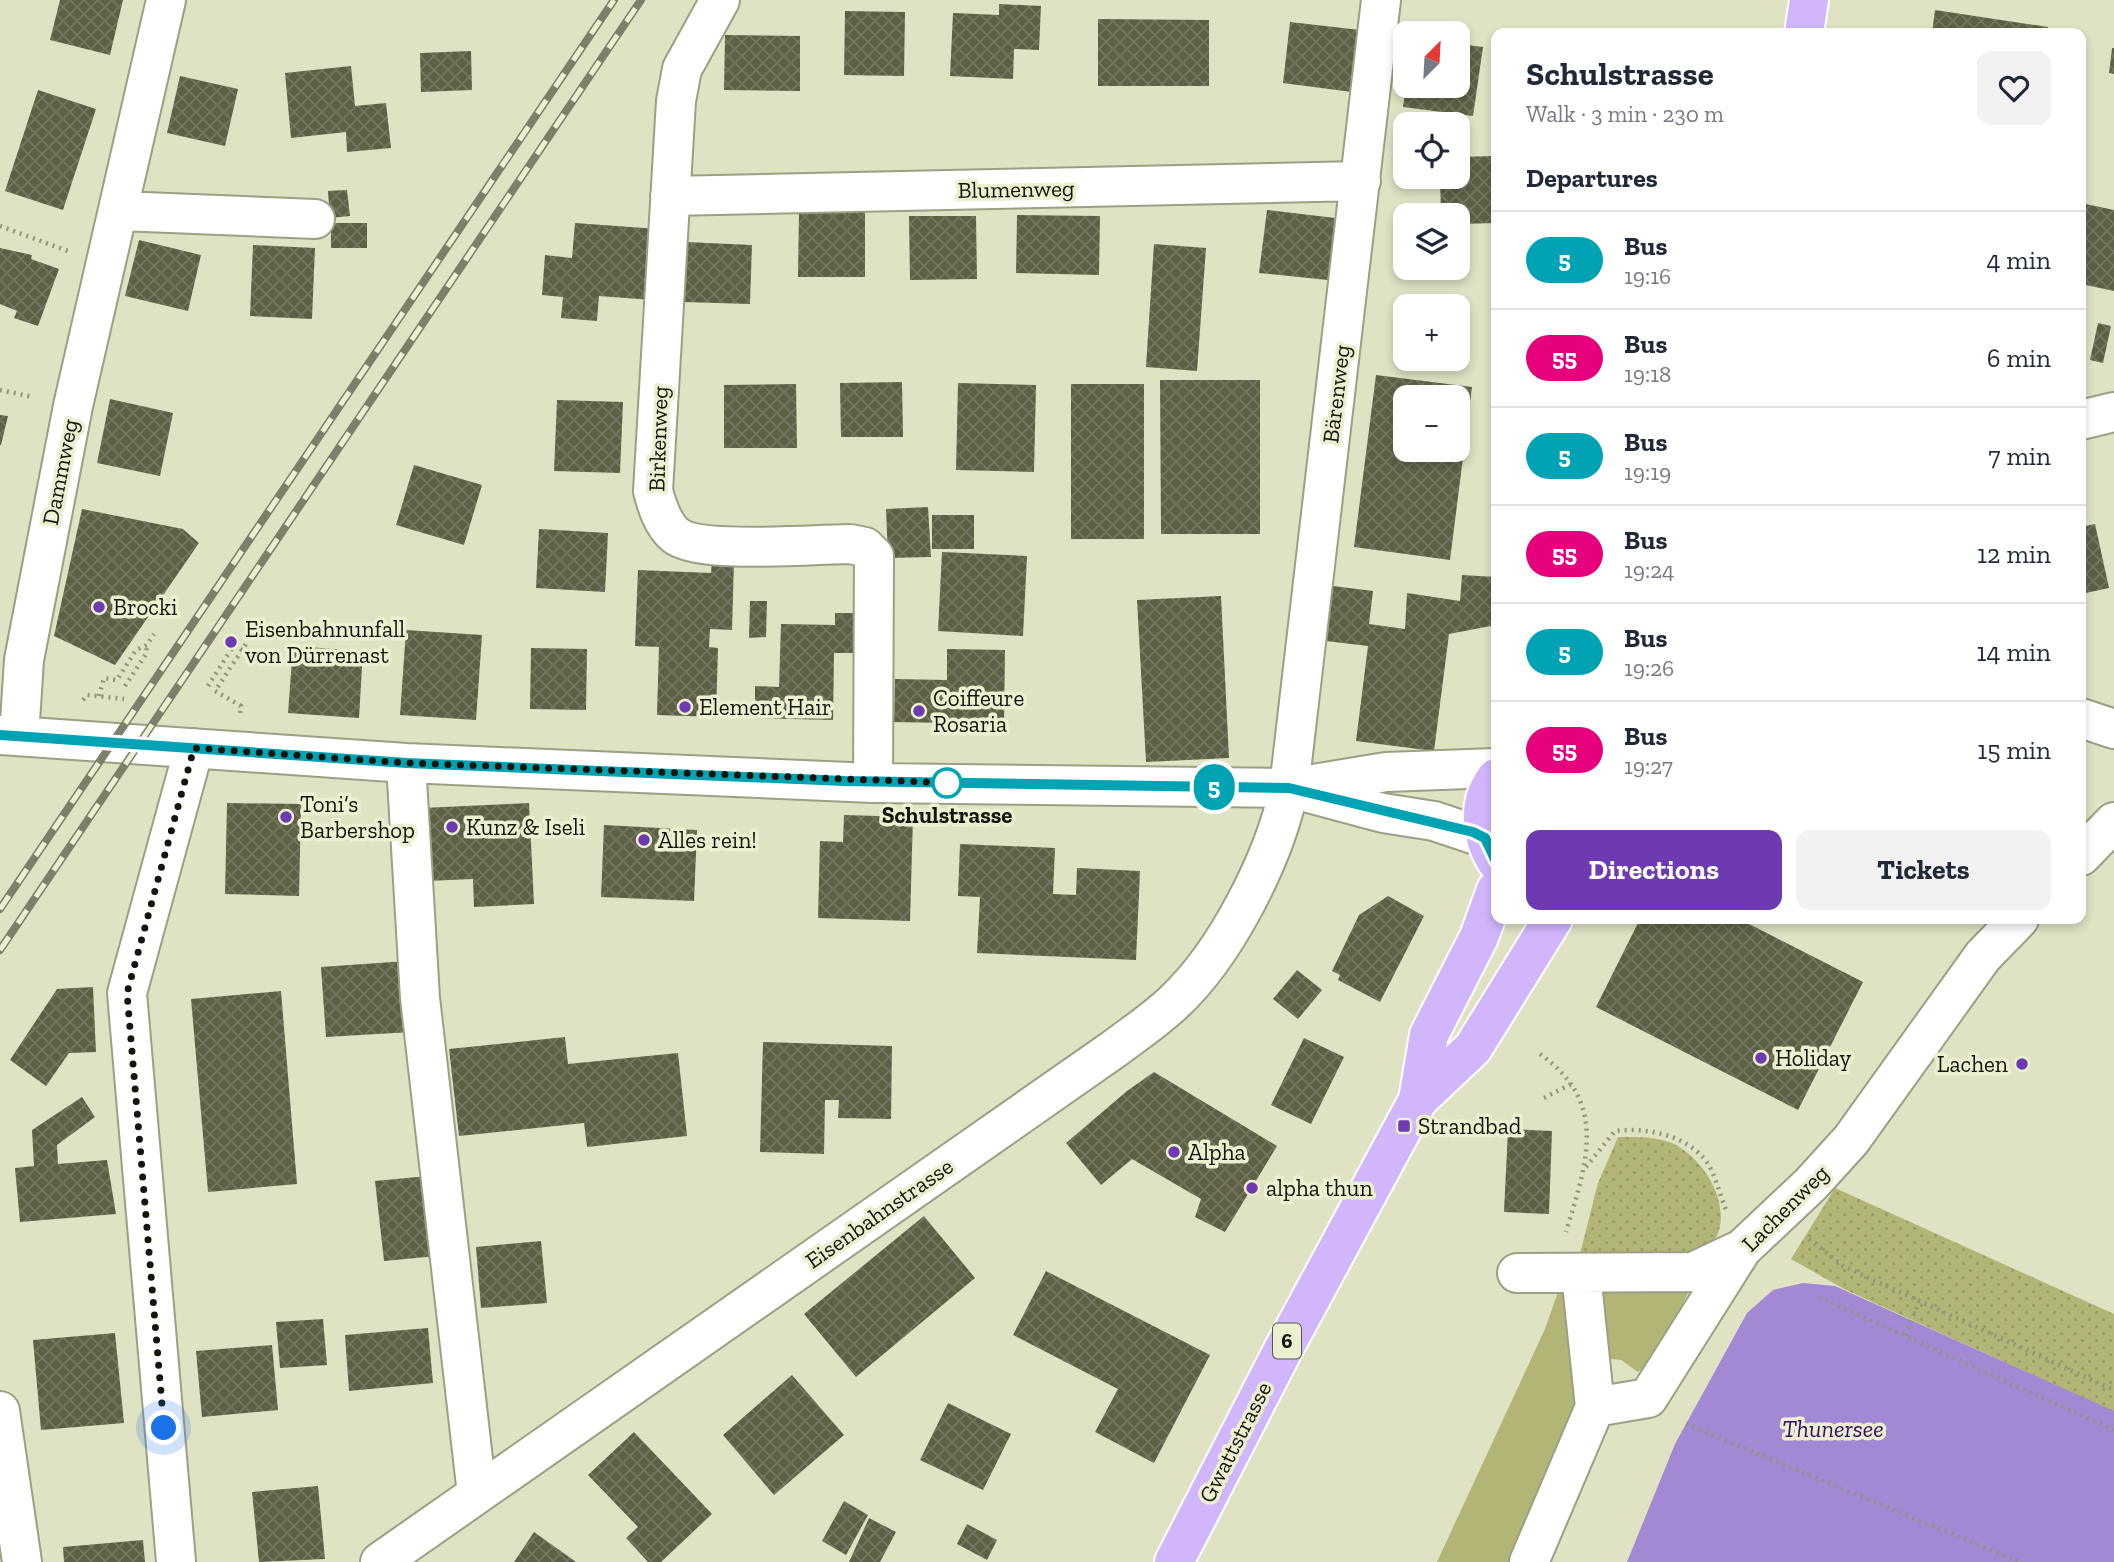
<!DOCTYPE html>
<meta charset="utf-8">
<style>
:root{--surface:#fff;--page:#f2f2f3;--text:#1f2937;--muted:#747a83;--line:#e0e1e3;--accent:#6e3ab1}
body{margin:0;font-family:"Zilla Slab",serif;background:var(--page);color:var(--text);height:100vh;display:flex;flex-direction:column;font-size:26px;white-space:nowrap}
*{box-sizing:border-box;margin:0}
p{font-size:23px;color:var(--muted)}
.icon{flex:none;width:38px;height:38px;fill:none;stroke:currentColor;stroke-width:2;stroke-linecap:round;stroke-linejoin:round}
.map{position:relative;flex:1;overflow:hidden}
.sheet{position:absolute;left:1491px;top:28px;width:595px;height:896px;display:flex;flex-direction:column;background:var(--surface);border-radius:14px;box-shadow:0 4px 10px #0003}
.sheet>*{flex:none}
.badge{padding:0 14px;border-radius:23px;font-size:24px;line-height:46px}
.needle{width:46px;rotate:24deg}
.fabs{position:absolute;left:1393px;top:21px;display:grid;gap:14px}
.fabs a{display:grid;place-items:center;width:77px;height:77px;border-radius:14px;background:var(--surface);box-shadow:0 4px 10px #0003;font-size:35px}
.you{position:absolute;width:35px;height:35px;margin:-18px;border:5px solid #fff;border-radius:50%;background:#1a73e8;box-shadow:0 0 0 10px #1a73e833}
.map>.badge{position:absolute;translate:-50% -50%;box-shadow:0 0 0 4px #fff}
h2{padding:0 35px;font-size:26px;line-height:63px}
.round{display:grid;place-items:center;flex:none;width:74px;height:74px;border-radius:14px;background:var(--page)}
.summary{display:flex;align-items:center;justify-content:space-between;height:119px;padding:0 35px}
h1{font-size:33px;font-weight:700;line-height:52px}
.cta{display:flex;gap:14px;margin-top:auto;padding:14px 35px}
.cta a{flex:1;height:80px;border-radius:14px;background:var(--accent);color:#fff;font-size:28px;font-weight:700;line-height:80px;text-align:center}
.cta a+a{background:var(--page);color:var(--text)}
ul{padding:0;list-style:none}
li{display:flex;align-items:center;gap:21px;height:98px;padding:0 35px;border-top:2px solid var(--line)}
li div{flex:1}
li b{display:block;font-size:26px}
li em{font-style:normal}
li .badge{min-width:77px;font-weight:700;text-align:center}
.map>svg:first-child{display:block}
.grass{fill:#b2b576}
.park{fill:url(#park-dots)}
.water{fill:#a389d4}
.building{fill:url(#building-cross-hatch);fill-rule:evenodd}
.lines{fill:none;stroke-linecap:round;stroke-linejoin:round}
.minor-casing{stroke:#9d9f83;stroke-width:42}
.major-casing{stroke:#fff;stroke-width:42}
.path{stroke:#92947d;stroke-width:4.5;stroke-dasharray:2 5;stroke-linecap:butt}
.minor{stroke:#fff;stroke-width:38}
.major{stroke:#d1b6fb;stroke-width:38}
.rail-casing{stroke:#7e7f6b;stroke-width:8}
.rail{stroke:#edefd1;stroke-width:5;stroke-dasharray:16;stroke-linecap:butt}
.line-casing{stroke:#fff;stroke-width:16}
.line{stroke:#00a3b4;stroke-width:10}
.walk{stroke:#15150b;stroke-width:7;stroke-dasharray:0 12.6}
.poi-dot{fill:#6e3ab1;stroke:#edefd1;stroke-width:2.5}
.stop-dot{fill:#fff;stroke:#00a3b4;stroke-width:3.5}
.labels{text-anchor:middle;stroke-width:7;stroke-linejoin:round;paint-order:stroke}
.shield{fill:#edefd1;stroke:#565646;stroke-width:2}
.shield-label{font-size:21px;font-weight:bold;fill:#15150b}
.street-label{font-size:23px;fill:#15150b;stroke:#edefd1}
.poi-label{font-size:23px;fill:#15150b;stroke:#edefd1;text-anchor:start}
.stop-label{font-size:23px;font-weight:bold;fill:#15150b;stroke:#edefd1}
.water-label{font-size:24px;font-style:italic;fill:#380b65;stroke:#edefd1}
</style>
<div class="map">
<svg width="2114" height="1562" viewBox="0 0 2114 1562">
<defs>
<pattern id="park-dots" width="8" height="8" patternUnits="userSpaceOnUse" patternTransform="scale(1.75)"><rect width="8" height="8" fill="#b2b576"/><path d="M2 2h.1M6 6h.1" fill="none" stroke="#989b65" stroke-width="1.8" stroke-linecap="round"/></pattern>
<pattern id="building-cross-hatch" width="8" height="8" patternUnits="userSpaceOnUse" patternTransform="scale(1.75)"><rect width="8" height="8" fill="#5e6045"/><path d="M0 0l8 8M0 8l8-8" fill="none" stroke="#757661"/></pattern>
</defs>
<rect width="100%" height="100%" fill="#e0e2c4"/>
<!-- grass -->
<path class="grass" d="M1687,1287L1688,1293C1675,1319 1664,1355 1638,1372L1621,1360L1603,1358L1590,1290Z
M1564,1289L1582,1401L1509,1562H1437L1545,1329L1558,1292Z"/>
<!-- park -->
<path class="park" d="M1618,1137C1636,1137 1659,1136 1676,1145C1725,1173 1748,1256 1670,1263C1644,1266 1607,1257 1580,1254L1598,1183Z
M1835,1188L2114,1314V1412L1844,1289L1791,1259Z"/>
<!-- water -->
<path class="water" d="M1803,1283L1835,1286L2114,1411V1562H1627L1675,1444L1747,1313L1773,1290Z"/>
<!-- building -->
<path class="building" d="M60,0H123L110,55L50,40Z
M999,4L1041,6L1039,50L1014,49L1013,79L950,76L953,13L999,15Z
M1935,10L2048,27L2047,33H1932Z
M845,11L905,12L904,76L844,75Z
M1098,19L1209,20V86H1098Z
M1290,22L1360,30L1352,92L1283,83Z
M725,35L800,36V91L724,90Z
M1458,44L1483,47L1473,116L1403,107L1406,86H1458Z
M2112,48H2114V74L2109,73Z
M471,51L472,90L421,92L420,53Z
M351,66L355,106L386,103L391,148L347,152L346,132L291,138L285,73Z
M180,76L238,89L225,146L167,133Z
M38,90L96,109L63,210L5,191Z
M1496,156V223L1458,224V215H1441L1440,177H1458V157Z
M347,190L350,216L330,218L328,191Z
M2081,203L2114,210V291L2081,284Z
M1267,210L1335,218L1328,280L1259,273Z
M799,212H865V277H798Z
M1017,215L1100,216L1099,275L1016,273Z
M909,216H976L977,279L910,280Z
M331,223H367V248H331Z
M575,223L658,229L652,300L599,296L597,321L561,318L563,297L542,295L545,255L572,258Z
M139,240L201,255L188,311L125,296Z
M686,242L752,245L750,304L684,302Z
M1154,244L1206,248L1197,371L1146,367Z
M253,245L315,248L312,319L250,316Z
M0,248L32,255L31,259L59,269L38,326L14,318L17,311L0,304Z
M2098,323L2111,326L2103,363L2090,360Z
M1376,375L1472,387L1450,560L1354,547ZM1405,397H1458V450H1405Z
M1160,380H1260V534H1161Z
M902,382L903,437H841L840,383Z
M958,383L1036,385L1034,472L956,470Z
M796,384L797,448H724V385Z
M1071,384H1144V539H1071Z
M110,399L173,413L160,476L97,463Z
M557,400L623,402L620,473L554,471Z
M0,415L8,416L1,445H0Z
M414,465L482,485L464,545L396,525Z
M928,507L931,557L888,558L886,509Z
M82,509L183,529L199,543L115,665L54,636Z
M932,515H974V549H932Z
M2095,524L2109,588L2081,594V527Z
M539,529L608,533L605,592L536,588Z
M942,552L1027,556L1023,636L938,631Z
M712,561H734L732,630L710,629L709,647L718,648L716,717L657,715L659,647L635,646L638,570L711,573Z
M1462,575L1496,577V625L1449,634L1434,751L1356,741L1368,646L1326,641L1333,586L1373,591L1369,624L1405,629L1407,593L1460,601Z
M1221,596L1229,758L1146,762L1137,600Z
M750,601H767L766,637L749,638Z
M835,613H854L853,653H834L833,720L755,718V686L779,687L781,624L835,625Z
M406,630L482,635L476,720L400,715Z
M293,646L363,651L359,718L288,713Z
M531,648L587,649L586,710L530,709Z
M947,649L1005,650L1004,724L894,722L895,679L947,680Z
M227,803L301,804L299,896L225,894Z
M529,803L534,904L474,907L473,879L426,881L422,808Z
M844,815L913,817L910,921L818,918L820,841L843,842Z
M604,825L697,830L694,901L601,897Z
M960,844L1055,848L1053,894L1076,895L1077,868L1140,871L1136,960L977,953L980,897L958,896Z
M1388,896L1424,916L1380,1002L1338,980L1340,975L1332,971L1359,915Z
M1640,919H1739L1863,982L1798,1110L1596,1007Z
M407,961L412,1032L326,1037L321,967Z
M1297,970L1322,990L1298,1019L1273,999Z
M93,987L96,1052L69,1053L46,1086L10,1060L57,989Z
M281,991L297,1184L208,1192L191,999Z
M565,1037L568,1064L678,1053L687,1136L587,1147L584,1123L459,1136L449,1049Z
M1304,1038L1344,1057L1311,1124L1271,1105Z
M763,1042L892,1046L891,1119L838,1118L839,1100H825L824,1154L760,1152Z
M1154,1072L1277,1146L1225,1232L1195,1217L1201,1199L1132,1159L1101,1185L1066,1143L1127,1091Z
M82,1097L95,1117L57,1145L58,1164L107,1160L116,1214L20,1222L15,1168L34,1166L32,1130Z
M1508,1129L1552,1131L1549,1214L1504,1212Z
M428,1176L437,1256L384,1261L375,1181Z
M924,1216L975,1278L856,1377L804,1314Z
M541,1241L547,1303L481,1308L476,1247Z
M1046,1271L1210,1355L1154,1463L1095,1432L1118,1389L1013,1335Z
M323,1319L327,1365L280,1368L276,1322Z
M428,1328L433,1383L349,1391L345,1335Z
M115,1333L124,1423L41,1430L33,1340Z
M272,1345L278,1410L202,1417L196,1351Z
M792,1375L844,1435L774,1495L723,1435Z
M948,1403L1011,1434L983,1490L920,1460Z
M634,1432L712,1514L661,1562H648L626,1538L638,1527L588,1475Z
M318,1486L325,1559L259,1562L252,1492Z
M844,1501L868,1515L846,1555L822,1541Z
M869,1518L896,1532L880,1562H849Z
M967,1524L997,1540L987,1560L957,1544Z
M534,1532L576,1562H514Z
M143,1540L145,1562H64L63,1547Z"/>
<g class="lines">
<defs>
<path id="minor" d="M720,0L682,69L676,101L653,491C657,506 662,523 674,534C696,555 816,544 850,544L865,547L874,556L873,783
M670,196L1361,181
M120,211L315,219
M2081,420L2114,412
M2081,718L2114,729
M0,735L406,763L873,783L1289,788L1386,772L1496,768
M19,736L24,660L73,406L166,0
M406,763L420,998L477,1494
M1301,791L1383,813L1434,821L1485,838
M2081,856L2114,822
M1517,1273L1693,1272L1742,1249
M1581,1274L1595,1407
M0,1411L22,1562
M176,1562L127,993L194,748
M380,1562L1114,1049C1134,1034 1155,1020 1173,1003C1226,954 1275,857 1289,788L1381,0
M1529,1562L1595,1407L1648,1398L1742,1249L1811,1184L1851,1140L1983,956L2019,919"/>
<path id="major" d="M1804,33L1809,0
M1496,778C1477,803 1480,835 1496,861
M1418,1100L1429,1035L1479,937L1496,890
M1174,1562L1283,1350L1418,1100L1473,1048L1553,919"/>
</defs>
<!-- minor casing -->
<use href="#minor" class="minor-casing"/>
<!-- major casing -->
<use href="#major" class="major-casing"/>
<!-- path -->
<path class="path" d="M0,226L68,251
M0,390L33,397
M125,686L146,654L147,646
M208,686L234,645L242,650
M99,696L104,678L117,680L136,650L147,645L154,634
M83,700L87,695L124,699
M240,713L241,706L215,691L248,641
M1540,1054C1609,1103 1587,1162 1566,1232
M1544,1098L1573,1083
M1586,1167L1615,1131C1646,1127 1689,1135 1708,1164C1716,1177 1720,1195 1726,1210
M1809,1239L1843,1266L2114,1390
M1819,1297L2114,1430
M1905,1335L1919,1302
M1686,1424L2020,1562"/>
<!-- minor -->
<use href="#minor" class="minor"/>
<!-- major -->
<use href="#major" class="major"/>
<defs>
<path id="rail" d="M0,909L614,0
M0,950L641,0"/>
</defs>
<!-- rail casing -->
<use href="#rail" class="rail-casing"/>
<!-- rail -->
<use href="#rail" class="rail"/>
</g>
<g class="lines">
<defs>
<path id="line" d="M0,735L407,763L845,781L1289,788L1473,832L1485,838L1496,861"/>
</defs>
<!-- line casing -->
<use href="#line" class="line-casing"/>
<!-- line -->
<use href="#line" class="line"/>
<!-- walk -->
<path class="walk" d="M164,1428L127,993L194,748L407,763L956,783H947"/>
</g>
<!-- markers -->
<g class="poi-dot">
<circle cx="99" cy="607" r="7"/>
<circle cx="231" cy="642" r="7"/>
<circle cx="685" cy="707" r="7"/>
<circle cx="919" cy="711" r="7"/>
<circle cx="286" cy="817" r="7"/>
<circle cx="452" cy="827" r="7"/>
<circle cx="644" cy="840" r="7"/>
<circle cx="1761" cy="1058" r="7"/>
<circle cx="2022" cy="1064" r="7"/>
<rect x="1397" y="1119" width="14" height="14" rx="3.5"/>
<circle cx="1174" cy="1152" r="7"/>
<circle cx="1252" cy="1188" r="7"/>
</g>
<circle class="stop-dot" cx="947" cy="783" r="14"/>
<g class="labels">
<!-- shield labels -->
<rect class="shield" x="1273" y="1323.5" width="28" height="35" rx="5"/>
<g class="shield-label">
<text x="1287" y="1348">6</text>
</g>
<!-- street labels -->
<g class="street-label">
<text transform="translate(1016 189) rotate(-1)" y="8">Blumenweg</text>
<text transform="translate(1336 394) rotate(-83)" y="8">Bärenweg</text>
<text transform="translate(658 439) rotate(-88)" y="8">Birkenweg</text>
<text transform="translate(60 472) rotate(-79)" y="8">Dammweg</text>
<text transform="translate(1785 1208) rotate(-45)" y="8">Lachenweg</text>
<text transform="translate(879 1213) rotate(-35)" y="8">Eisenbahnstrasse</text>
<text transform="translate(1235 1442) rotate(-63)" y="8">Gwattstrasse</text>
</g>
<!-- poi labels -->
<g class="poi-label">
<text x="113" y="615">Brocki</text>
<text x="245" y="637">Eisenbahnunfall<tspan x="245" dy="26">von Dürrenast</tspan></text>
<text x="933" y="706">Coiffeure<tspan x="933" dy="26">Rosaria</tspan></text>
<text x="699" y="715">Element Hair</text>
<text x="300" y="812">Toni‘s<tspan x="300" dy="26">Barbershop</tspan></text>
<text x="466" y="835">Kunz &amp; Iseli</text>
<text x="658" y="848">Alles rein!</text>
<text x="1775" y="1066">Holiday</text>
<text x="2008" y="1072" text-anchor="end">Lachen</text>
<text x="1418" y="1134">Strandbad</text>
<text x="1188" y="1160">Alpha</text>
<text x="1266" y="1196">alpha thun</text>
</g>
<!-- stop labels -->
<g class="stop-label">
<text x="947" y="823">Schulstrasse</text>
</g>
<!-- water labels -->
<g class="water-label">
<text x="1833" y="1437">Thunersee</text>
</g>
</g>
</svg>
<div class="fabs">
<a><svg class="needle" viewBox="-14 -14 28 28"><path d="M0-13l5 13h-10z" fill="#e53935"/><path d="M0 13l5-13h-10z" fill="#747a83"/></svg></a>
<a><svg class="icon" aria-label="locate" viewBox="0 0 24 24"><circle cx="12" cy="12" r="6"/><path d="M12 2v4M12 18v4M2 12h4M18 12h4"/></svg></a>
<a><svg class="icon" aria-label="layers" viewBox="0 0 24 24"><path d="M12 4l9 5-9 5-9-5zM3 14l9 5 9-5"/></svg></a>
<a>+</a>
<a>−</a>
</div>
<div class="you" style="left:164px;top:1428px"></div>
<b class="badge" style="left:1214px;top:787px;background:#00a3b4;color:#fff">5</b>
<section class="sheet">
<div class="summary"><div><h1>Schulstrasse</h1><p>Walk · 3 min · 230 m</p></div><a class="round"><svg class="icon" aria-label="heart" viewBox="0 0 24 24"><path d="M12 20l-8-8c-3-5 5-10 8-4 3-6 11-1 8 4z"/></svg></a></div>
<h2>Departures</h2>
<ul>
<li><span class="badge" style="background:#00a3b4;color:#fff">5</span><div><b>Bus</b><p>19:16</p></div><em>4 min</em></li>
<li><span class="badge" style="background:#e6007e;color:#fff">55</span><div><b>Bus</b><p>19:18</p></div><em>6 min</em></li>
<li><span class="badge" style="background:#00a3b4;color:#fff">5</span><div><b>Bus</b><p>19:19</p></div><em>7 min</em></li>
<li><span class="badge" style="background:#e6007e;color:#fff">55</span><div><b>Bus</b><p>19:24</p></div><em>12 min</em></li>
<li><span class="badge" style="background:#00a3b4;color:#fff">5</span><div><b>Bus</b><p>19:26</p></div><em>14 min</em></li>
<li><span class="badge" style="background:#e6007e;color:#fff">55</span><div><b>Bus</b><p>19:27</p></div><em>15 min</em></li>
</ul>
<div class="cta"><a>Directions</a><a>Tickets</a></div>
</section>
</div>
